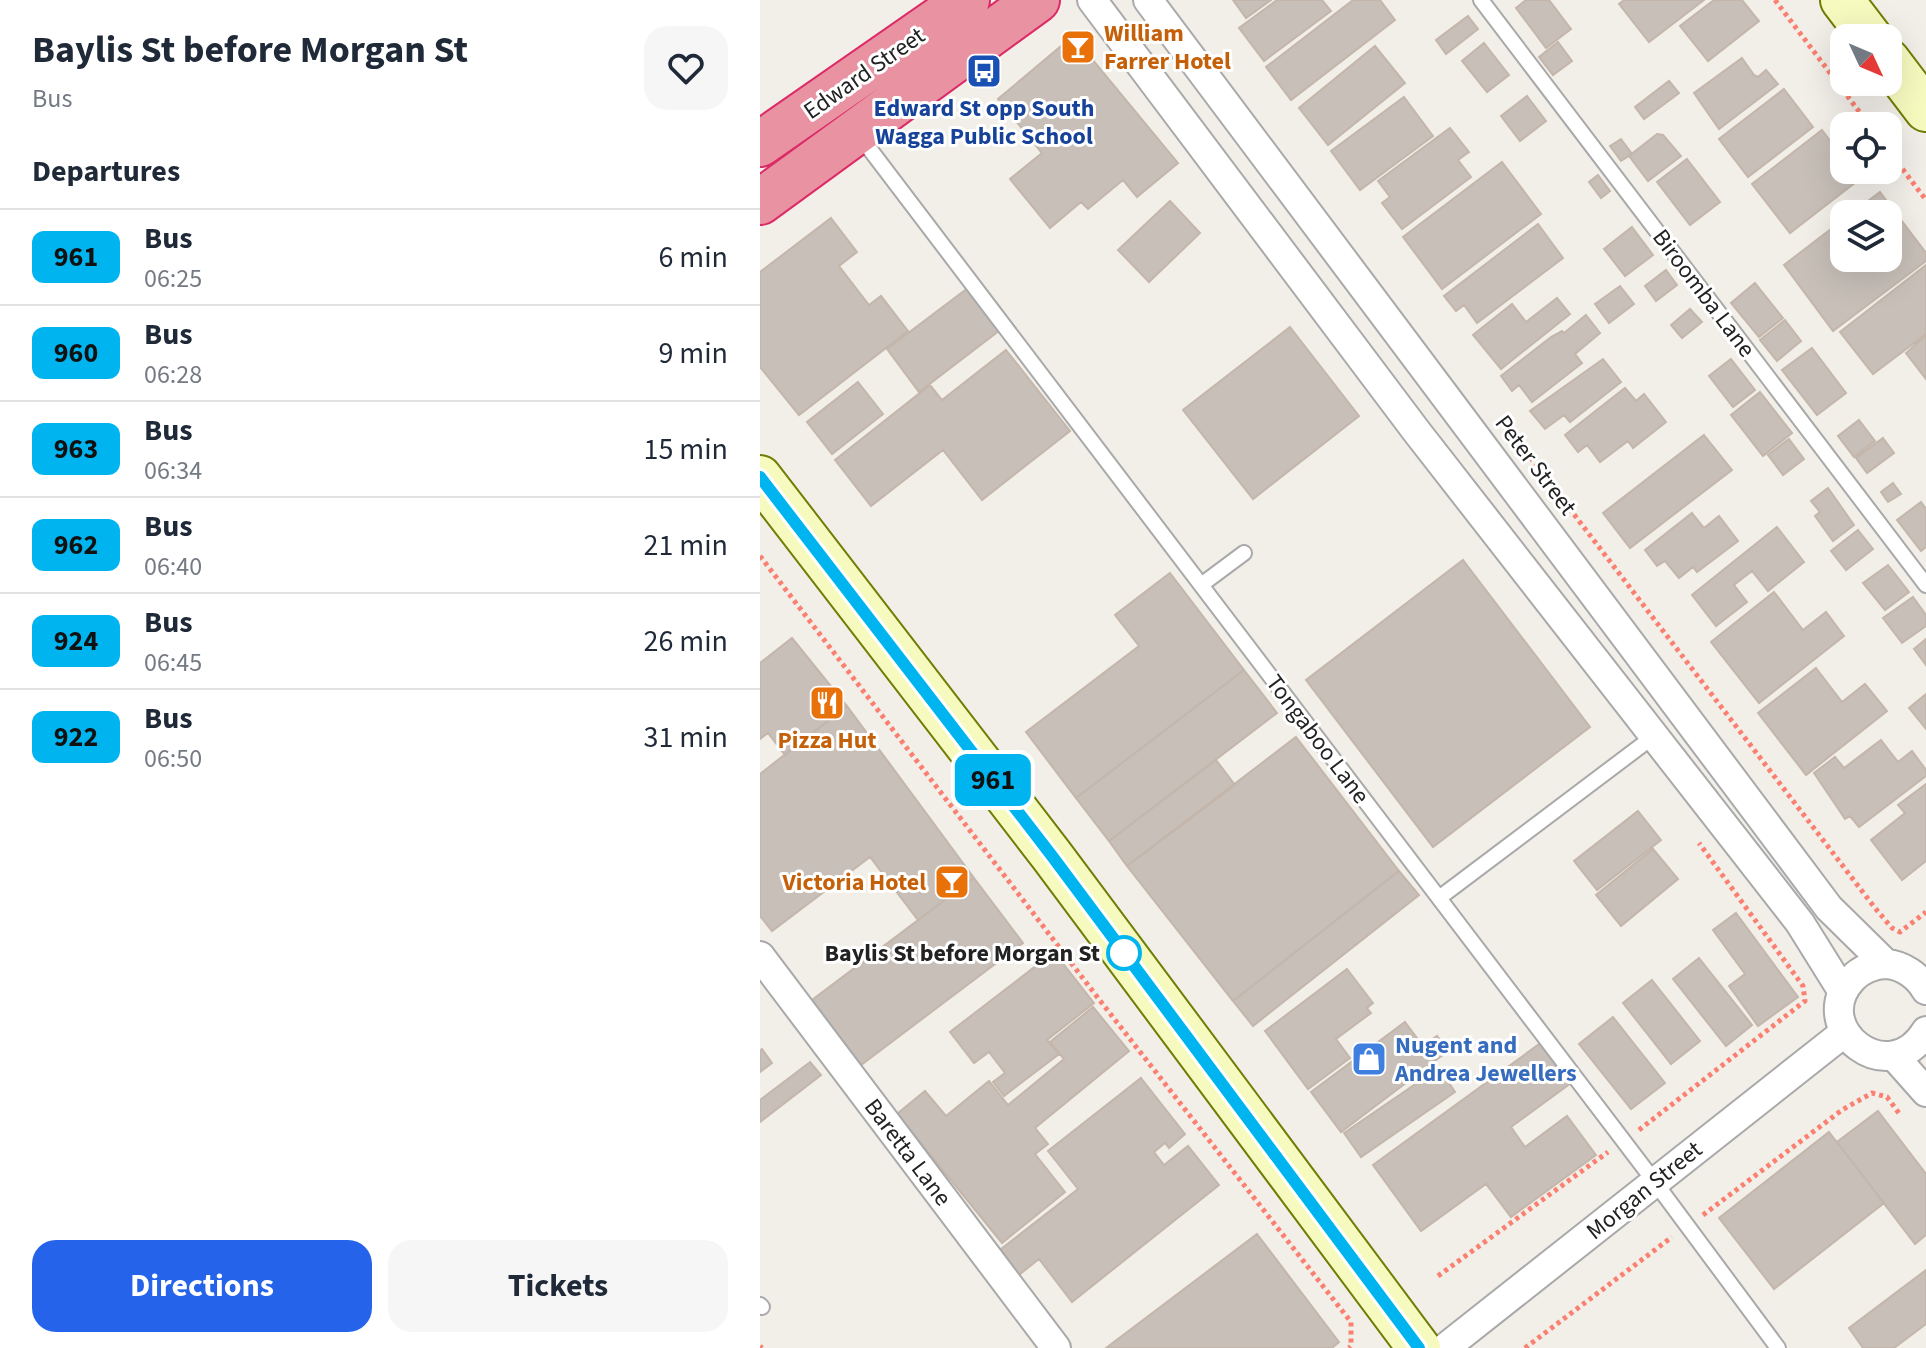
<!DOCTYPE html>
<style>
:root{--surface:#fff;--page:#f6f6f7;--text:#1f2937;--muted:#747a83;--line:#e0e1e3;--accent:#2563eb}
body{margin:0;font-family:"Source Sans 3",sans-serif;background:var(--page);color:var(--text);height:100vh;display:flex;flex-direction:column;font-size:30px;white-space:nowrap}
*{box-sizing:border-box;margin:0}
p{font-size:26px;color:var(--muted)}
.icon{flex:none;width:44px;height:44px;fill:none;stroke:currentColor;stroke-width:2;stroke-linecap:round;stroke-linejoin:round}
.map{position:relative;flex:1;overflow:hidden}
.panel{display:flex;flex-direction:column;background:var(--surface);width:760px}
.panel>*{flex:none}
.badge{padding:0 16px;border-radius:12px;font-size:28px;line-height:52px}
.needle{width:52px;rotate:134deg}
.fabs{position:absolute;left:1070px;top:24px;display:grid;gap:16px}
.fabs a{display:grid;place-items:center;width:72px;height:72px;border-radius:16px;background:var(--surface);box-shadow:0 8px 32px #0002;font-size:40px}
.map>.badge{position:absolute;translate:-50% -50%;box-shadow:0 0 0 4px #fff}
h2{padding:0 32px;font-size:30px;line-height:72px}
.round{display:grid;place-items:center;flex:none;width:84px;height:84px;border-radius:24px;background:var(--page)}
.overview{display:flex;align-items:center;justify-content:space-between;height:136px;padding:0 32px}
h1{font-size:38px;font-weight:700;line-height:60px}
.action{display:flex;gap:16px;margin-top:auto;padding:16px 32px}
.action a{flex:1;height:92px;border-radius:24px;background:var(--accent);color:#fff;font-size:32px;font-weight:700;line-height:92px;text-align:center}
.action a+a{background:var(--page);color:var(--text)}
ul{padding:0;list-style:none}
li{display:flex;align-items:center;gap:24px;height:96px;padding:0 32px;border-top:2px solid var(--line)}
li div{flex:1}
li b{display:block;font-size:30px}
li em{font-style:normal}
li .badge{min-width:88px;font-weight:700;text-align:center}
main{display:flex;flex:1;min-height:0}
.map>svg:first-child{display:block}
.building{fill:#c7bfb8;stroke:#c4b6ab;stroke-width:2}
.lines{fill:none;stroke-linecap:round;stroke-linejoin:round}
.lane-casing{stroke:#a9a9a9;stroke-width:18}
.street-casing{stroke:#a9a9a9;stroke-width:32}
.secondary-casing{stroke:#707d05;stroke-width:46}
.highway-casing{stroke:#dc2a67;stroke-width:48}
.path{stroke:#fa8072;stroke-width:5;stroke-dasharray:4 4;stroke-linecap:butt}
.lane{stroke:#fff;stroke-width:14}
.street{stroke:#fff;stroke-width:28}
.secondary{stroke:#f7fabf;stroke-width:42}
.highway{stroke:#e892a2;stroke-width:44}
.line-casing{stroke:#fff;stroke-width:18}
.line{stroke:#00b5ef;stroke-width:12}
.stop-dot{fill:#fff;stroke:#00b5ef;stroke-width:4}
.labels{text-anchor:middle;stroke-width:6;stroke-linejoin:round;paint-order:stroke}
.food-label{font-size:24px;font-weight:bold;fill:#c56008;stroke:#fff;text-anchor:start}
.street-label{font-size:24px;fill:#222;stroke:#fff}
.transit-label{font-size:24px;font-weight:bold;fill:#164399;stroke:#fff}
.stop-label{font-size:24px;font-weight:bold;fill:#222;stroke:#fff;text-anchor:end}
.shop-label{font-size:24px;font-weight:bold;fill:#366cbe;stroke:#fff;text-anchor:start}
</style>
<main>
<section class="panel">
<div class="overview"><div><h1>Baylis St before Morgan St</h1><p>Bus</p></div><a class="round"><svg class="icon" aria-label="heart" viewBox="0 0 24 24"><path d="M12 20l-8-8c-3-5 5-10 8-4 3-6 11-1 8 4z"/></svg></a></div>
<h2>Departures</h2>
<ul>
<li><span class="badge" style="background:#00b5ef;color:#111">961</span><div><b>Bus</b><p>06:25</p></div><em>6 min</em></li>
<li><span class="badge" style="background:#00b5ef;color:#111">960</span><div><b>Bus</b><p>06:28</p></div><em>9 min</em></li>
<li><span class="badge" style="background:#00b5ef;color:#111">963</span><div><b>Bus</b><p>06:34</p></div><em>15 min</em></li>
<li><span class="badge" style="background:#00b5ef;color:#111">962</span><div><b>Bus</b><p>06:40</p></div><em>21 min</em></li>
<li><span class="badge" style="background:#00b5ef;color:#111">924</span><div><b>Bus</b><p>06:45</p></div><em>26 min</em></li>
<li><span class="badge" style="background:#00b5ef;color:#111">922</span><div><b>Bus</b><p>06:50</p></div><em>31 min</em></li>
</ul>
<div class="action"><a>Directions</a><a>Tickets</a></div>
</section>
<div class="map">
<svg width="1166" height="1348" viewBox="0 0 1166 1348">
<rect width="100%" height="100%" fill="#f2efe9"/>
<!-- building -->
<path class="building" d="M473,0H511L486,18Z
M517,0H562L571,11L504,61L479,28Z
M593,0H620L635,20L531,100L506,67Z
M766,0H789L811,29L786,48L756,8Z
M864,0H944L889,42L859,4Z
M954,0H982L999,21L948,61L920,26Z
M708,16L718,29L686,54L676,40Z
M313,36L418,163L377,197L363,180L328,209L321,202L290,228L250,179L282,153L238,99Z
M798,42L812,61L793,75L779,57Z
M724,43L749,75L727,92L702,61Z
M615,46L645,83L568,145L539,108Z
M982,58L994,75L998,77L1006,70L1018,84L959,129L934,93Z
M909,81L919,93L884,119L875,107Z
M1024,89L1053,127L988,177L959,139Z
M767,96L786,121L760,141L741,116Z
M644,97L673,136L600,190L571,151Z
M690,128L709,152L698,160L711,177L642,229L622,203L630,197L618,181Z
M1062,130L1071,142L1077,138L1084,147V170H1101L1105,175L1030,233L992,184Z
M897,134L903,135L921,156L888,181L869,156Z
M861,139L872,154L861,161L850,146Z
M927,159L960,202L930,225L897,182Z
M742,162L781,214L682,289L643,237Z
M838,175L850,191L841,198L829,182Z
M1120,192L1166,253V261L1073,331L1024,265L1084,219V258H1128V214H1091Z
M410,201L440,233L389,282L358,250Z
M71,218L97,252L79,266L109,305L121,296L148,331L39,415L0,367V272Z
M778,224L803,258L717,323L704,305L696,311L684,296Z
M872,227L893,255L865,276L844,249Z
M1166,265V334L1113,374L1080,332Z
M906,270L917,285L896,301L885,286Z
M995,283L1023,318L999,337L971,303Z
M860,286L874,304L849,323L835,304Z
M208,288L240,330L159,392L127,349Z
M797,298L810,314L741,369L713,335L752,304L766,322Z
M930,309L942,322L922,338L911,325Z
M826,315L840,333L815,354L822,363L772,402L759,385L752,391L741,376L791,337L802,331L804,333Z
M1025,320L1041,341L1017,361L1000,340Z
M530,327L599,416L493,499L423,410Z
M1166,335V379L1146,353Z
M1052,348L1086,393L1057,415L1022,370Z
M246,350L310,431L222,500L183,450L111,506L75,460L170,385L182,400Z
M843,359L861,382L810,422L804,415L785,429L770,411Z
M971,359L995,390L973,407L949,376Z
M98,382L123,414L72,454L47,422Z
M865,388L876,401L884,394L906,422L873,448L868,441L840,462L827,445L818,452L805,435Z
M1000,392L1032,433L1003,456L971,415Z
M1099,420L1115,441L1094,457L1078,436Z
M944,435L972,470L870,548L843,513Z
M1123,438L1134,453L1107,473L1096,458Z
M1029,439L1044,459L1023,475L1008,455Z
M1133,483L1141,494L1128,502L1121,492Z
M1068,488L1094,525L1073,541L1055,516L1060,512L1051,501Z
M1161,502L1166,509V547L1161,551L1137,520Z
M932,513L944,528L959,516L978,541L937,572L933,567L919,578L905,561L897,566L885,550Z
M1017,527L1044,562L1008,591L992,571L974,585L987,602L956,626L932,595Z
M1098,530L1113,549L1086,570L1071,551Z
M703,560L830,727L673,847L546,680Z
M1128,565L1149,592L1125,610L1103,583Z
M410,573L484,670L316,798L266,732L379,646L355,615Z
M1014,592L1043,630L1066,612L1084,636L999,703L951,642Z
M1153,597L1166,615V626L1142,643L1123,618Z
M32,638L87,706L25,755L8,733L0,739V663Z
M1166,639V665L1154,649Z
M1056,668L1082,702L1105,684L1127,711L1046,775L998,713Z
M484,670L517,713L349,841L316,798Z
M1166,694V729L1149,708Z
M87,706L214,878L158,920L110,857L12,931L0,916V774Z
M536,737L639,871L473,1001L367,866Z
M1121,740L1138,762L1152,751L1166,770V776L1099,827L1090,816L1085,819L1054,773L1075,757L1084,768Z
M456,760L475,785L367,866L349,841Z
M1166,784V861L1142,880L1111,840L1145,813L1138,805Z
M878,811L901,840L837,890L814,861Z
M893,849L918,879L861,926L836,895Z
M639,871L659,895L493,1026L473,1001Z
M214,878L263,943L101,1065L52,1000Z
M976,913L1038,997L998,1026L969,986L985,974L953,930Z
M294,952L334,1003L287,1040L299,1054L244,1096L233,1082L245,1073L229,1052L214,1063L190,1032Z
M939,958L992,1025L966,1046L913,979Z
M587,969L613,1003L607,1008L611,1013L576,1039L590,1058L548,1089L505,1031Z
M892,980L940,1041L911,1064L863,1003Z
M333,1007L369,1051L275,1128L288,1144L275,1154L305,1192L242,1243L137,1114L165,1091L186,1116L229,1081L248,1105L304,1059L290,1042Z
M853,1017L905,1083L871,1109L819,1044Z
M645,1022L663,1046L677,1036L688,1051L581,1132L551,1092Z
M782,1042L811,1083L751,1127L765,1147L807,1116L836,1155L751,1217L726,1184L661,1231L613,1165Z
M2,1049L12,1063L0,1072V1051Z
M50,1062L61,1075L0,1122V1100Z
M679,1068L695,1092L601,1157L584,1133Z
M381,1078L425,1134L409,1148L405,1143L394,1152L404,1165L428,1146L459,1185L312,1302L279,1259L255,1278L236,1253L318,1189L288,1151Z
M1118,1111L1166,1174V1235L1155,1244L1077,1142Z
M1069,1132L1124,1203L1014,1289L959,1218Z
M497,1234L579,1342L572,1348H346Z
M1166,1270V1324L1134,1348H1103L1089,1328Z"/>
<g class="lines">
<defs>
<path id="lane" d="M721,0L1166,585
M99,135L894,1181L1018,1348
M441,585L484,553
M679,898L894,736
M0,1305L2,1307"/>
<path id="street" d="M332,0L657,432L1040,923L1083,992
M388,0L1069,908L1126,964
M0,956L296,1348
M1166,990C1158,976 1143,965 1126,964C1114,964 1100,970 1092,979C1047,1028 1129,1092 1166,1031
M1134,1056L1166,1092
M685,1348L1085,1032"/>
<path id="secondary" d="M1082,0L1111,38
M1128,60L1166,110
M0,477L292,856L659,1348"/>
<path id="highway" d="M0,144L207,0
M0,202L277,0"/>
</defs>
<!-- lane casing -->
<use href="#lane" class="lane-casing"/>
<!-- street casing -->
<use href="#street" class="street-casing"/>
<!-- secondary casing -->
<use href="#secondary" class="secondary-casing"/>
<!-- highway casing -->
<use href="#highway" class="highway-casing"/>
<!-- path -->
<path class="path" d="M1015,0L1110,126
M1128,150L1166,200
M751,432L1115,908L1132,928L1140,932L1166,912
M0,556L338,998L591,1322V1346L589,1348
M879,1130L1045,1001L1043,986L939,843
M943,1215L1082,1110L1112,1093L1127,1097L1141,1116
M678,1276L848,1152
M0,1346L2,1348
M765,1348L912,1237"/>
<!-- lane -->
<use href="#lane" class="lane"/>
<!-- street -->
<use href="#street" class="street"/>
<!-- secondary -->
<use href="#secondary" class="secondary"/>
<!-- highway -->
<use href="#highway" class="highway"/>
</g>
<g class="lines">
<defs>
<path id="line" d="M0,477L292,856L659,1348"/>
</defs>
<!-- line casing -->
<use href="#line" class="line-casing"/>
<!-- line -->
<use href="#line" class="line"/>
</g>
<!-- icons -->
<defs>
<symbol id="bar-square" viewBox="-11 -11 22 22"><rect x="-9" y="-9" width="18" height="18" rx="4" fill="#e8710a" stroke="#fff"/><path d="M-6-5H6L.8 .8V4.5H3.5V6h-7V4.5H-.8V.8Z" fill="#fff"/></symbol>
<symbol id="bus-square" viewBox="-11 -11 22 22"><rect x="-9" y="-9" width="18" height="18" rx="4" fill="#1a4fb4" stroke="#fff"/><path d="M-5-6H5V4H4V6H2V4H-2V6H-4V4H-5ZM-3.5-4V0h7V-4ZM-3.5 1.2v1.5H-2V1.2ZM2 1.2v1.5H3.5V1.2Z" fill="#fff"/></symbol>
<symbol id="restaurant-square" viewBox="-11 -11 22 22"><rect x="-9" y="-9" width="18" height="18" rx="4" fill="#e8710a" stroke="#fff"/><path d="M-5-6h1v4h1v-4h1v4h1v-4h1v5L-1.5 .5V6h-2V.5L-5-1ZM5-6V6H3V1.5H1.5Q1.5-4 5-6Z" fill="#fff"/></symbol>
<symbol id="shop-square" viewBox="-11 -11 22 22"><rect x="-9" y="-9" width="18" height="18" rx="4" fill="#3f7fe0" stroke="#fff"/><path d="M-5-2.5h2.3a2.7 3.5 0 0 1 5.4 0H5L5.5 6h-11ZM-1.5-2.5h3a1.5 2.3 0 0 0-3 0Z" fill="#fff"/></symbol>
</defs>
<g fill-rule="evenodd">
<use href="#bar-square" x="298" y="27" width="40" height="40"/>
<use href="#bus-square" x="204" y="51" width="40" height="40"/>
<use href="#restaurant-square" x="47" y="683" width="40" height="40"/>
<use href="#bar-square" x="172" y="862" width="40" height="40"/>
<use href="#shop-square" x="589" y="1039" width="40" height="40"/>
</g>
<!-- markers -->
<circle class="stop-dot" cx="364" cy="953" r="16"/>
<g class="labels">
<!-- food labels -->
<g class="food-label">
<text x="344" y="41">William<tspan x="344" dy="28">Farrer Hotel</tspan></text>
<text x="67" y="748" text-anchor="middle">Pizza Hut</text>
<text x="166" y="890" text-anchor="end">Victoria Hotel</text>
</g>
<!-- street labels -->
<g class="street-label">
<text transform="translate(104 73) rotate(-35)" y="8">Edward Street</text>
<text transform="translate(944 293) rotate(53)" y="8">Biroomba Lane</text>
<text transform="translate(776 465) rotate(53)" y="8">Peter Street</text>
<text transform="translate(558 739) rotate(53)" y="8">Tongaboo Lane</text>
<text transform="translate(148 1152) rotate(53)" y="8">Baretta Lane</text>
<text transform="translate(884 1190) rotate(-39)" y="8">Morgan Street</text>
</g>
<!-- transit labels -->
<g class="transit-label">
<text x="224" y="116">Edward St opp South<tspan x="224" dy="28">Wagga Public School</tspan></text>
</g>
<!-- stop labels -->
<g class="stop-label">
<text x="340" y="961">Baylis St before Morgan St</text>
</g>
<!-- shop labels -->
<g class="shop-label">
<text x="635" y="1053">Nugent and<tspan x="635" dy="28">Andrea Jewellers</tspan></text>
</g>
</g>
</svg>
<div class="fabs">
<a><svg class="needle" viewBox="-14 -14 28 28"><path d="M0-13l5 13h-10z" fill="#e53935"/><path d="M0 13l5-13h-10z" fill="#747a83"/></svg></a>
<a><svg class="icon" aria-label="locate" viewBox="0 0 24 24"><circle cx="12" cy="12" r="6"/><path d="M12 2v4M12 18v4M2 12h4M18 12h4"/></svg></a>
<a><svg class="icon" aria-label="layers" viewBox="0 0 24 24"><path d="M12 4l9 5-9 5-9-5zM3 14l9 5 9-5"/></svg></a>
</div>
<b class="badge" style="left:233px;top:780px;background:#00b5ef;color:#111">961</b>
</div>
</main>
